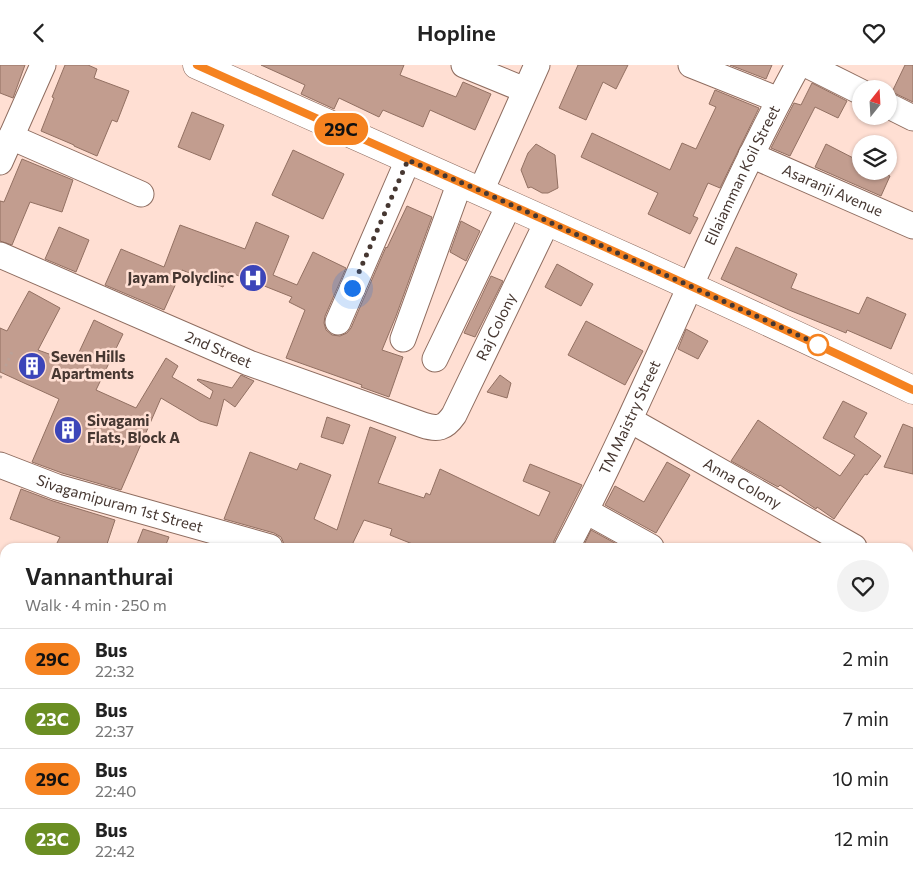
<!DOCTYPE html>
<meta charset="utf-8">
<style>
:root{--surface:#fff;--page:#f2f2f2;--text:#222;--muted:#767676;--line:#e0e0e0}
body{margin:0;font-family:Commissioner,sans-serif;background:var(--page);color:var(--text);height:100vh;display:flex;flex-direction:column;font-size:19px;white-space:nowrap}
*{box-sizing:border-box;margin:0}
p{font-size:16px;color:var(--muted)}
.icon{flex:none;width:28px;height:28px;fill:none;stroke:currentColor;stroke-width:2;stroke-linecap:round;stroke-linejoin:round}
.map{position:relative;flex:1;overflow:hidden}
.side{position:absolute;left:0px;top:478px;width:914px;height:336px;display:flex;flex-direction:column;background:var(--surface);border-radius:15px 15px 0 0;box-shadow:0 1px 4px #0004}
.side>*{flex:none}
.badge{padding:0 10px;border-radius:16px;font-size:18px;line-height:32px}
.needle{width:32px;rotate:18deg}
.buttons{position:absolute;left:852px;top:15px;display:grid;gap:10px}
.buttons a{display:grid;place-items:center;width:45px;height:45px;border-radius:50%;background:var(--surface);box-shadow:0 1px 4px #0004;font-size:25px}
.you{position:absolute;width:25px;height:25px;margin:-12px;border:4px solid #fff;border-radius:50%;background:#1a73e8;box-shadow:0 0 0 8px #1a73e833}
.map>.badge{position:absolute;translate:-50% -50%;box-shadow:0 0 0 2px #fff}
.round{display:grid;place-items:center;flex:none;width:52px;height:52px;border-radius:26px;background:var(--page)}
.summary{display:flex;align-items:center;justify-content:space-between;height:85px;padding:0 25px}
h1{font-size:24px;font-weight:600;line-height:38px}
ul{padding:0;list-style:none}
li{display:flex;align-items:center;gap:15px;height:60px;padding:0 25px;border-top:1px solid var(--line)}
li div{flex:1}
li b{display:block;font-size:19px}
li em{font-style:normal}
li .badge{min-width:55px;font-weight:700;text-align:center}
header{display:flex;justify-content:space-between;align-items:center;height:65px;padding:0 25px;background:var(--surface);font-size:22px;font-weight:600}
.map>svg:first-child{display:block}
.building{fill:#c29d8f;stroke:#927062}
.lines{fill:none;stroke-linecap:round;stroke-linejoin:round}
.minor-casing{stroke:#8e6c5f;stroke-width:27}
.major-casing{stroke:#8e6c5f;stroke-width:29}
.path{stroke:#bba197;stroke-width:3;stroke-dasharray:2.5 4;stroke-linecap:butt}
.minor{stroke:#fff;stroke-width:25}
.major{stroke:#fff;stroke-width:28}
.line-casing{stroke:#fff;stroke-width:11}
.line{stroke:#f58220;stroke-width:8}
.walk{stroke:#463731;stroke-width:5;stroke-dasharray:0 9}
.stop-dot{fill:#fff;stroke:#f58220;stroke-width:2.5}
.labels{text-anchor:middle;stroke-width:5;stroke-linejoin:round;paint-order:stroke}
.street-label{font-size:15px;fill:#463731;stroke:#ffdfd3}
.poi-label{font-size:15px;font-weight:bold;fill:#463731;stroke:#ffdfd3;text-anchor:start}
</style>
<header><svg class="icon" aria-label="back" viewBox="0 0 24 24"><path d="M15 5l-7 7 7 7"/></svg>Hopline<svg class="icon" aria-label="heart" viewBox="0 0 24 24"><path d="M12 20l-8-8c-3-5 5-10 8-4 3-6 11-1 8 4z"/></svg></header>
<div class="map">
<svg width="913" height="813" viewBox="0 0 913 813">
<rect width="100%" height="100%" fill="#ffdfd3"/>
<!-- building -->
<path class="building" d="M0,0H25L13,33L0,28Z
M65,0H88L97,4L94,13L129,26L117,57L112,55L97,91L74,81V80L41,66L54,33L52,32Z
M261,0H404L400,10L456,32L463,17L491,29L475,65L430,45L423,62L383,45L379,52L339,33L334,44L301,29L305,20Z
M578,0H628L616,24L603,17L586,55L559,43Z
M730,0H772L766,14Z
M905,0H913V37L892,27Z
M812,18L847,36L838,53L815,42L790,91L771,83L794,38L801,40Z
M715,25L759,43L720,123L708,118L693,151L698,153L690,169L648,149L658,128L581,92L592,68L670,105L682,78L696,84L716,42L709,39Z
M192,47L224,60L210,95L178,82Z
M536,79L555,90L558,123L548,128H542L531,122L528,123L521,105L528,88Z
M826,79L861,97V106H879L890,111L881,131L815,102Z
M293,85L344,109L323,154L272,130Z
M22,94L73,115L62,147L30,137L12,180L0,176V136L4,137Z
M407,141L432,152L396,251L382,285L403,292L389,332L361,322L362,320L286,293L305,245L289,237L292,232L229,207L223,222L182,205L164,245L105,220L121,184L164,202L180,160L245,184L256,157L289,171L273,210L297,220L313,187L346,203L325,251L324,258L326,265L332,270L340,271L347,268L351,263L386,182L387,183Z
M461,156L480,166L466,196L450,187Z
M59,162L89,175L76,207L45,194Z
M736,182L797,209L791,223L859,249L867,232L906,249L891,284L847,265L846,268L789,245L721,214Z
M557,199L593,219L581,241L545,222Z
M491,211L503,216L475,272L464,268Z
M29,226L60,243L38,285L74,298L94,255L123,269L96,325L136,343L166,293L178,301L172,312L210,334L213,326L197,315L198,314L232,323L241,310L254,316L235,342L224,334L217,361L200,356L161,333L121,425L62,408L32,397L59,334L0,307V263L7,266Z
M586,256L643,286L625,320L568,290Z
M686,264L708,276L698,294L678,284Z
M500,310L511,318L507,333L487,327Z
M843,336L867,348L854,372L881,391L867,410L865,409L834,454L817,442L816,444L780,420L778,422L731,396L758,355L840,411L855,390L823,373Z
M327,352L350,360L343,379L321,372Z
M903,359L913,363V409L884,402Z
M370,362L396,372L378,418L424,433L426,428L430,430L440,404L539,451L550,427L523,416L530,399L582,420L554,476L553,482H420L390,470L392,464L364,455L351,482H294L284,479L281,472L274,468L224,454L250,387L297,405L300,398L331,410L314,454L337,465Z
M667,397L690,410L656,468L605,440L615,421L644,437Z
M21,424L53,436L115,455L106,482H55L60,472L10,454Z
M143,464L169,472L165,482H136Z
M591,465L622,482H583Z"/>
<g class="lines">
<defs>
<g id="minor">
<path d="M464,0L525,25"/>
<path d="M691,0L779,35"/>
<path d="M807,0L861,27"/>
<path d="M889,41L913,53"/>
<path d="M11,72L141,129"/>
<path id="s1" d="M751,90L913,161"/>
<path d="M0,97L43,0"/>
<path d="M481,126L537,0"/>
<path id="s2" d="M0,190L249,298L423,360C438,365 445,363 454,350L547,157"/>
<path d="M338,257L408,95"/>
<path d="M403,274L460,117"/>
<path d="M435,294L509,140"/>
<path id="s3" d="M630,355L854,482"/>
<path id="s4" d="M0,400L57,422L270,482"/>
<path d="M586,446L651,482"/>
<path id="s5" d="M567,482C650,324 712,157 798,0"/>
<path d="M909,514L913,516"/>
<path d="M909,570L913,567"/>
<path d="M909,734L913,736"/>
<path d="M396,809L399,813"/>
<path d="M598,809L604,813"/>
<path d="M718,809L727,813"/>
<path d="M365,813L368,809"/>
<path d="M659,813L661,809"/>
<path d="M861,813L863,809"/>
</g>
<path id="major" d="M197,0C436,107 676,212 913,325"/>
</defs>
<!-- minor casing -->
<use href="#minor" class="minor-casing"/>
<!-- major casing -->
<use href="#major" class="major-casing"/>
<!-- path -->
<path class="path" d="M0,313L13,285"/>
<!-- minor -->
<use href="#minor" class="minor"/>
<!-- major -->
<use href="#major" class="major"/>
</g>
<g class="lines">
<defs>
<path id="line" d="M197,0C436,107 677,212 913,325"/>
</defs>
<!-- line casing -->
<use href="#line" class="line-casing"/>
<!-- line -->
<use href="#line" class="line"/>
<!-- walk -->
<path class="walk" d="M352,223L408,95L481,126L822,281L818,280"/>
</g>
<!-- icons -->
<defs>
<symbol id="hospital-disc" viewBox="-11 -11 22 22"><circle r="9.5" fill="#3c45b9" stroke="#ffdfd3"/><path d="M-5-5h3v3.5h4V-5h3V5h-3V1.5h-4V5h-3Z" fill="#fff"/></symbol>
<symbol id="building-disc" viewBox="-11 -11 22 22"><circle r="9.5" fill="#3c45b9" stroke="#ffdfd3"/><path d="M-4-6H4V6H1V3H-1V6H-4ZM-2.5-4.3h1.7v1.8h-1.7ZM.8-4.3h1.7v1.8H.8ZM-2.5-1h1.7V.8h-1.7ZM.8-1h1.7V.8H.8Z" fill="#fff"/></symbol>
</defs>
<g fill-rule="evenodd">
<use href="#hospital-disc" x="237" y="197" width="32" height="32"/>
<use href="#building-disc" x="16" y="285" width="32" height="32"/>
<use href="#building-disc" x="52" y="349" width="32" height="32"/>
</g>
<!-- markers -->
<circle class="stop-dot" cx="818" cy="280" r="10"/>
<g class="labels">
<!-- street labels -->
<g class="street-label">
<text dy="5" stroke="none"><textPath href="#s5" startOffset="411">Ellaiamman Koil Street</textPath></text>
<text dy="5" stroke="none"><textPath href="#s1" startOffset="89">Asaranji Avenue</textPath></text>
<text dy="5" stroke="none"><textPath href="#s2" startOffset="590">Raj Colony</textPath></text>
<text dy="5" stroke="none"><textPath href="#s2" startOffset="238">2nd Street</textPath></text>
<text dy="5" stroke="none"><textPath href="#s5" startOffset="144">TM Maistry Street</textPath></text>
<text dy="5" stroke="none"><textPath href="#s3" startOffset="129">Anna Colony</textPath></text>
<text dy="5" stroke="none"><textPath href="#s4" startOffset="126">Sivagamipuram 1st Street</textPath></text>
</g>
<!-- poi labels -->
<g class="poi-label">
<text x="234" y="218" text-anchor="end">Jayam Polyclinc</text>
<text x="51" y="297">Seven Hills<tspan x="51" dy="17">Apartments</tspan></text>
<text x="87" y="361">Sivagami<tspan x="87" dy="17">Flats, Block A</tspan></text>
</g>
</g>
</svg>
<div class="buttons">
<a><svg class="needle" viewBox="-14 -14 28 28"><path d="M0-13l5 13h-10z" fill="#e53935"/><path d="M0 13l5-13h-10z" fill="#767676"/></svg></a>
<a><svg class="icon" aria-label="layers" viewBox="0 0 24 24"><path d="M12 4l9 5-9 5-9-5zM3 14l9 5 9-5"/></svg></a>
</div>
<div class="you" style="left:352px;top:223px"></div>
<b class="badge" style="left:341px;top:64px;background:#f58220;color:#111">29C</b>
<section class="side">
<div class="summary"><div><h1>Vannanthurai</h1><p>Walk · 4 min · 250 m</p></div><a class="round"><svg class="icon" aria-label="heart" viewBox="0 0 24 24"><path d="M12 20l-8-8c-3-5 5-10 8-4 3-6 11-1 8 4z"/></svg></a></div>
<ul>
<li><span class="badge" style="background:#f58220;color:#111">29C</span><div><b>Bus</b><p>22:32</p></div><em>2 min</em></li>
<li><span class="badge" style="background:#6b8e23;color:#fff">23C</span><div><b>Bus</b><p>22:37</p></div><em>7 min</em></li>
<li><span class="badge" style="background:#f58220;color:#111">29C</span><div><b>Bus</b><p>22:40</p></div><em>10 min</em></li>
<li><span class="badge" style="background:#6b8e23;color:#fff">23C</span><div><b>Bus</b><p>22:42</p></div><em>12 min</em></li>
</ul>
</section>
</div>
